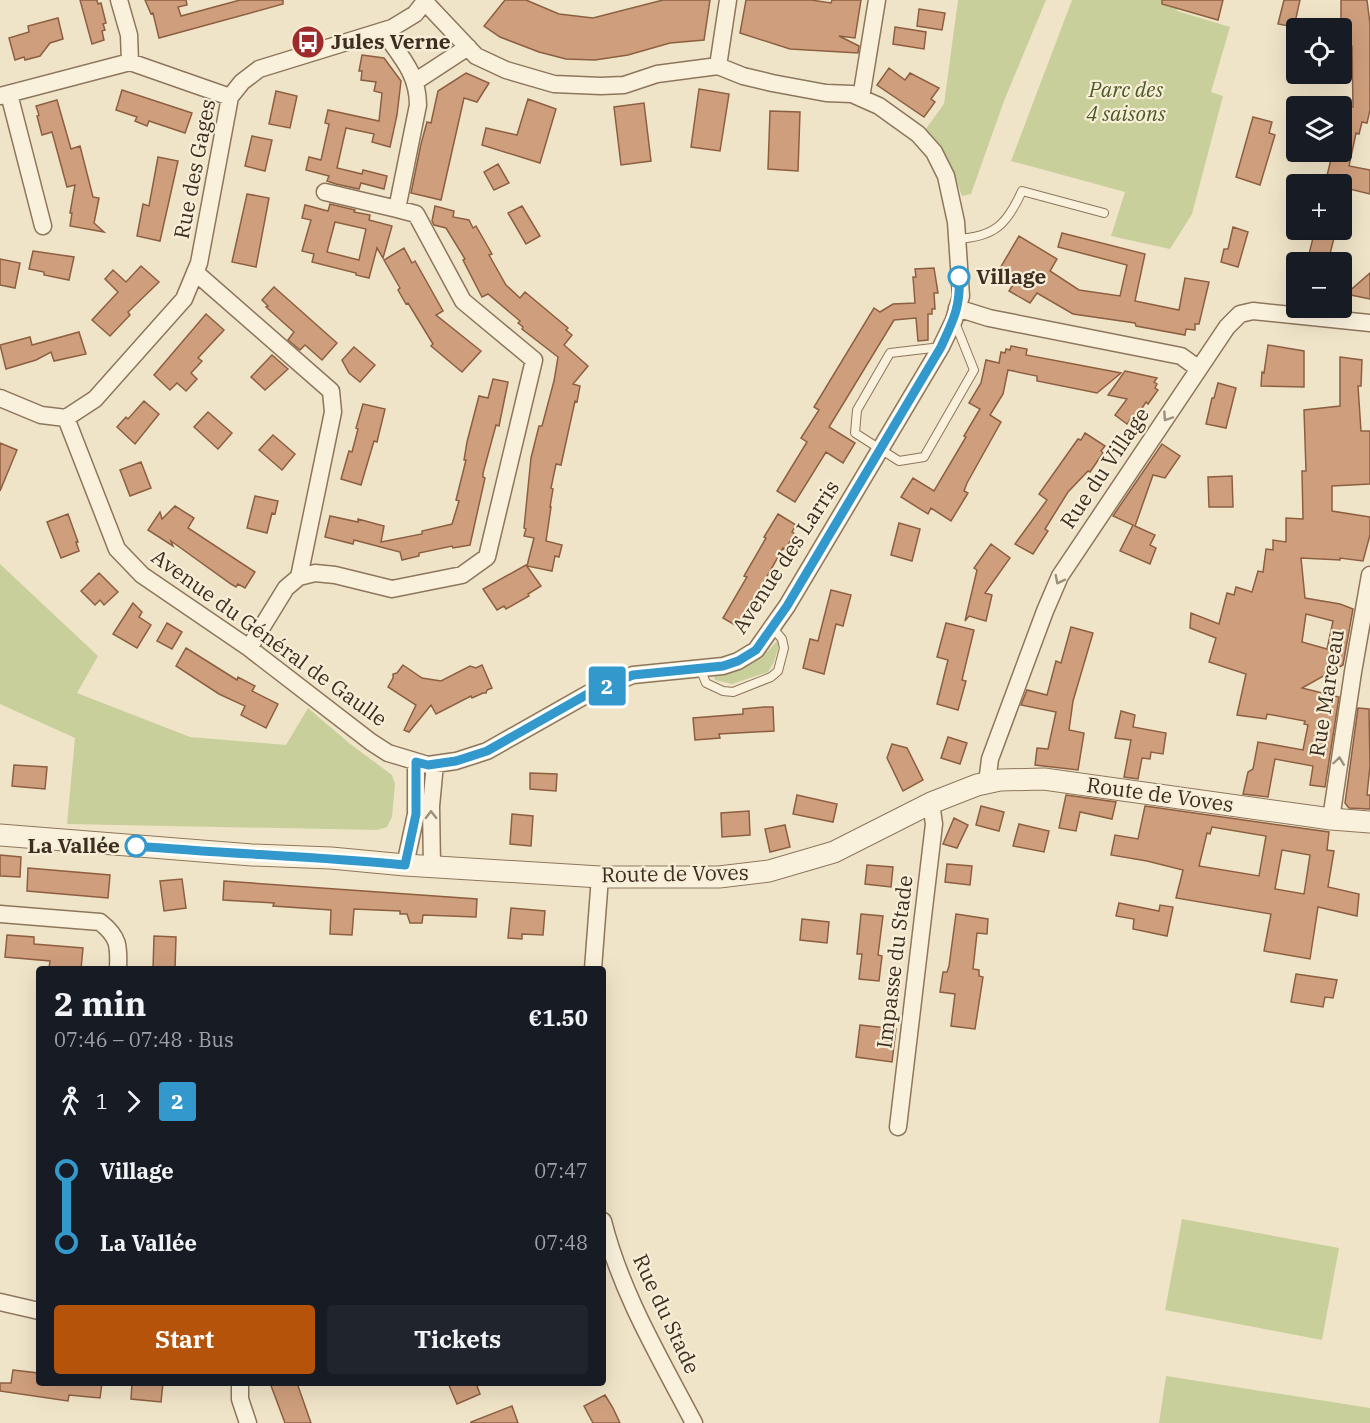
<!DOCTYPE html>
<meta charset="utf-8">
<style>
:root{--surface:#171b24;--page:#20242c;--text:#f1f3f6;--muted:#9ea1a6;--accent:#b45309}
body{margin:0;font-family:"IBM Plex Serif",serif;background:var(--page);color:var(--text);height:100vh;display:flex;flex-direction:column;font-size:22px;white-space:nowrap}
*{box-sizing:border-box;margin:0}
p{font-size:20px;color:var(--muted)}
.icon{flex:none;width:33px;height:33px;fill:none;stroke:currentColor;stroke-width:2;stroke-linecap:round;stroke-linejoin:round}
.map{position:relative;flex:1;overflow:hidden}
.details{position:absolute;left:36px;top:966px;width:570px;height:420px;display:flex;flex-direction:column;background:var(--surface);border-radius:6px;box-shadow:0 6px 24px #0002}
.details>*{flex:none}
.badge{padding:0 12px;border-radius:4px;font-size:21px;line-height:39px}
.controls{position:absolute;left:1286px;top:18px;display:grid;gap:12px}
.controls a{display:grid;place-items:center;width:66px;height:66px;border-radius:6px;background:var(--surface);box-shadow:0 6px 24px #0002;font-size:30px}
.map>.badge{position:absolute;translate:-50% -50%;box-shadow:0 0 0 3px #fff}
.legs{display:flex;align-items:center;gap:9px;height:66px;padding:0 18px;font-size:20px}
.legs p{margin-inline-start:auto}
.head{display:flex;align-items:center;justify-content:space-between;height:102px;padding:0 18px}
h1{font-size:33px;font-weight:800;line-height:45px}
.cta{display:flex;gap:12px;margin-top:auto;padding:12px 18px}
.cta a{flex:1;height:69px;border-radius:6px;background:var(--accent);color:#fff;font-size:24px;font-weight:800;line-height:69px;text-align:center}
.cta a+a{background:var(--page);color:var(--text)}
ul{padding:0 18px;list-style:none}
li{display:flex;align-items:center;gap:21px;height:72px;font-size:22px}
li i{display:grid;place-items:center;width:9px;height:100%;margin:0 8px;background:currentColor}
li i::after{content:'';width:15px;height:15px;margin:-8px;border:4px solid;border-radius:50%;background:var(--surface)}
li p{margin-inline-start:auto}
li:first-child i{background:linear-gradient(#0000 50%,currentColor 0)}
li:last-child i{background:linear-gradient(currentColor 50%,#0000 0)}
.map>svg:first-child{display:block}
.green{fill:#c9cf9b}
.building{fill:#cf9f7d;stroke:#8d5f41;stroke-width:1.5;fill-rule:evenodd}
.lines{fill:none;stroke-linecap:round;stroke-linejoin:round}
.service-casing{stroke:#8d765c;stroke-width:10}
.minor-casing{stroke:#8d765c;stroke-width:19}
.tertiary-casing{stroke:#8d765c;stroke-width:23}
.service{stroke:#faf1dc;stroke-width:8}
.minor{stroke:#faf1dc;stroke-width:16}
.tertiary{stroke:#faf1dc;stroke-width:21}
.oneway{stroke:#9c907e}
.line-1-casing{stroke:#fff;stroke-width:14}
.line-1{stroke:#39c;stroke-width:9}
.stop-1-dot{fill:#fff;stroke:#39c;stroke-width:3}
.labels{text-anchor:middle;stroke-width:4.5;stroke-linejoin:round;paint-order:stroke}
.poi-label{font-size:21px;font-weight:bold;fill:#3d2e20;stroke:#f7eed8;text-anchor:start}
.park-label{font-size:21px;font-style:italic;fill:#4d5a26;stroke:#f7eed8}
.street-label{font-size:21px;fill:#3d2e20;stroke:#f7eed8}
.stop-label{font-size:21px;font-weight:bold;fill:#3d2e20;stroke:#f7eed8;text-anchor:start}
</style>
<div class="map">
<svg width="1370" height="1423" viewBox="0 0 1370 1423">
<rect width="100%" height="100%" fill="#f0e4c8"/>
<!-- green -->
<path class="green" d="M958,0H1046L1004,101L971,194L962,196L950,163L925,130L944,104Z
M1072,0H1180L1177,11L1230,27L1211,92L1223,96L1192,214L1170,249L1111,236L1125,192L1011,161Z
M0,564L98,656L77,693L190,737L286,745L308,708L349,743L392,775L395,784L392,817L387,827L377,830L67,824L75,738L0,704Z
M778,640L779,645L774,662L768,672L732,684L715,680L714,677L716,676L740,670L762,657Z
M1182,1219L1339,1248L1322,1340L1165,1310Z
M1166,1376L1370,1408V1423H1159Z"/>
<!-- building -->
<path class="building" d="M80,0H97L98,4L101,3L106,23L103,24L105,30L102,31L104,40L92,44Z
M145,0H186L187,5L178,7L181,16L240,0H283V4L159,38L153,13L151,14Z
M505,0H526L559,14L593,18L663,0H710L704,40L670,43L628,55L595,60L566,59L539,52L500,37L484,26Z
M746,0H811L831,3L832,0H861L855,38L839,36L859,46L858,53L790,49L740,33Z
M1162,0H1223L1218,20L1162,4Z
M1284,0H1300L1294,27L1278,24Z
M1341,0H1367L1370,24V110L1367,123L1362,122L1359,134L1356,133L1349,166L1370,170V194L1341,187V184H1325L1332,155L1341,157V106H1327V104L1353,107L1352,46L1341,47Z
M919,9L945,13L942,30L917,26Z
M58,18L63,39L50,43L40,56L25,60L24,57L15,60L9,38L29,32L28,26Z
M895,27L926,32L924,49L893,44Z
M362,55L384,58L401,81L397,115L390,147L372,142L374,134L346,128L337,168L362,174L363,170L387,176L384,189L361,183L359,189L336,184L327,181L329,176L306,170L309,157L321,160L329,124L325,123L328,110L379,121L382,93L374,91L376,82L361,80L362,71H359Z
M889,68L905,80L910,73L939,88L931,99L935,102L924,117L877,85Z
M466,73L489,83L477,102L464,98L441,200L411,193L421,144L427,122L431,123L438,91Z
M699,89L729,94L720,151L691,147Z
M122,90L192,113L185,133L149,121L147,126L135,121L137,117L116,110Z
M276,91L297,96L290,128L269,124Z
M528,99L556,109L540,163L482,145L486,128L517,135Z
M57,100L71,149L80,146L93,197L99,198L94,223L104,232L70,226L72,213H70L75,185L67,187L52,132L42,135L37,116L39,115L36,106Z
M644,103L651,161L621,165L614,107Z
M770,111L800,112L798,171L768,169Z
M1253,117L1272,122L1269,133L1275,135L1260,185L1236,177Z
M252,136L272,140L265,171L245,166Z
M158,157L178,161L160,241L137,236L143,204L149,206Z
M498,164L509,183L494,190L484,172Z
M247,194L269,198L256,267L232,262Z
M330,204L355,210L354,212L370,215L369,220L392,226L383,258L377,248L369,278L356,275V273L312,262L314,254L302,251L311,220L302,218L305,205L328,211ZM335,222L366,229L359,260L327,252Z
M435,206L454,211L453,217L469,220L473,228L476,226L492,254L489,255L506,285L520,298L525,292L568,328L566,330L572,335L564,345L588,366L573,384L580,386L577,402L575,401L561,465L556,464L551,488L553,489L550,507H551L546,541L562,545L559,557L555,556L552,571L527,566L534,538L524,536L526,529L524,528L531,458L539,426H542L554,381L558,357L522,329L523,327L518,323L520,321L488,294L482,297L463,260L465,259L446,228L434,225L432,221Z
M522,206L540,236L526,244L508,213Z
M1233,227L1248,232L1238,267L1221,262L1224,249H1228Z
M1315,230H1336L1328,262H1307Z
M1062,233L1145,254L1135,301L1179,310L1185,278L1209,282L1199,324H1195V330L1186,329L1185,335L1136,326L1135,323L1073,314L1037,293L1030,303L1009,291L1016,280L999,270L1019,236L1057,259L1050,271L1079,290L1120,296L1127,265L1058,247Z
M404,248L412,263L415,261L443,311L436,315L481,351L462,372L431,346L433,344L408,303L406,304L398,290L400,288L384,260Z
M33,251L74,257L69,280L44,275V272L29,269Z
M0,259L20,263L15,288L0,285Z
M141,266L159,282L128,312L130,315L110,336L92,320L118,292L105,279L113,270L126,282Z
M934,268L938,293H934L935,309H932V314H928V340L918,341L916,318L894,320L829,427L855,443L843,463L826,452L795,502L777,491L807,442L801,438L819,410L814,407L874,308L880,312L893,304L915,303L913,277H916L915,269Z
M1370,273V299L1346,294Z
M274,287L337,343L322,360L305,345L300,350L288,340L294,332L266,307L268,306L262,300Z
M206,314L224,330L198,358L202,361L191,373L197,379L186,391L177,383L170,390L154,375Z
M79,332L86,354L54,361L51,352L36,360L6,369L0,345L30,337L32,345Z
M1268,345L1304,351V387L1261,386L1262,372L1264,373Z
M1011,346L1027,349L1026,355L1121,373L1097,393L1037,381V376L1008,370L1003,394L990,415L1001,422L967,483L964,491L968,493L951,521L931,508L928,514L901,497L913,478L934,491L966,437L964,436L980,409L969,403L981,383L986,360L999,363L1001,352L1005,353L1006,349L1010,350Z
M354,347L375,365L360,382L349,373L342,360Z
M272,355L288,369L265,390L251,377Z
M1340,357L1362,360L1361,386H1358L1361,431H1370V484L1332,486V511L1370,517V535L1363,561L1340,558V560L1301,558L1305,598L1340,604L1353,609L1343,665L1302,688L1339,697L1325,787L1310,785L1313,766L1275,759L1268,797L1243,794L1248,772L1253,769L1258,742L1303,750L1308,725L1304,724L1305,721L1267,714L1266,719L1237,715L1246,674L1209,662L1216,638L1190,628L1191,613L1219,624L1227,593L1234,595L1236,587L1252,592L1258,571L1263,572L1266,549L1273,550V540L1286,542V518L1303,519L1302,471H1306L1304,410L1340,406ZM1306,614L1333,621L1327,649L1302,642Z
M1125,371L1157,378L1154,382L1157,384L1155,388L1158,390L1148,404L1146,402L1133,422L1130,420L1127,424L1115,415L1127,399L1108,395Z
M493,379L508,382L499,426L496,425L483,473V477L485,478L470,545L453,548L452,546L419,553V556L402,560L400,552L354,540L353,544L325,537L330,516L358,522V519L384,526L381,542L422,534V531L452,524L459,501L456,500L466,460H464L467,442L479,396L488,398Z
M1218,383L1236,388L1226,428L1206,424L1212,398H1214Z
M144,401L159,414L135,444L117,427L126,417L128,419Z
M363,404L385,409L377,442L374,441L361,485L341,479L349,451L352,452L358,429L356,428Z
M208,412L232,433L218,449L194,427Z
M1085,433L1105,446L1101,451L1103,453L1090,472L1088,471L1068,492L1045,529L1048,531L1033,554L1015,544L1047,500L1039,494L1078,439L1081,440Z
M273,435L295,454L282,470L259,450Z
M0,443L17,450L0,491Z
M1162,444L1180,456L1165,478L1153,475L1135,526L1155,535L1150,545L1156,548L1150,564L1120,551L1133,525L1113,516Z
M141,462L151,488L130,496L120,470Z
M1232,476L1233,507H1209L1208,477Z
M255,496L278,501L275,514L272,513L267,533L247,528Z
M175,506L194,518L188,528L255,572L245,588L238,584L236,587L231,584L171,541L173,546L148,530L160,512L162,519Z
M68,514L78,542H76L79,551L61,558L47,522Z
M778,514L796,525L792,532L795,534L785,549L783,548L754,600L756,602L740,628L723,618L747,577L744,576L766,538L764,537Z
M899,523L920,529L912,561L891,555Z
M991,544L1010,558L985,593L992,595L986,621L969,616L965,621L977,570L974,568Z
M526,565L541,586L528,594L529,596L506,609L504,606L497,610L483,589Z
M99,573L118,592L104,605L100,600L95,605L81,591Z
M831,590L851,595L843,626L836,624L824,674L803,668L810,639L818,641Z
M133,603L142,612L139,617L151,625L137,648L113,634Z
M167,623L182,632L172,649L157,641Z
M946,623L974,630L962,680L966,681L958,710L937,704L948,660L937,657Z
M1071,627L1093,633L1073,701L1069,730L1084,733L1078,770L1035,765L1037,748L1048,749L1056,712L1021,705L1027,690L1047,695L1056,661L1061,663Z
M186,648L237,680L238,677L255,686L252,691L278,704L266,728L241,715L245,706L219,694L176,666Z
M403,665L422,678L441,681L470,666L476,668L482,665L492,688L487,690L486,693H483L472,698L471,696L436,714L431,705L409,732L404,730L416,705L388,687L393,678V674L397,673Z
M764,707H773L774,731L719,734L720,738L695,740L693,718L743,714V709Z
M1358,708L1369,709L1370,766L1367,795H1370V809L1349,808L1345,803Z
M1121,711L1135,715L1133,727L1166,733L1163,754L1151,752L1150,759L1142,758L1138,779L1124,777L1131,740L1115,738Z
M948,737L967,743L960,764L941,758Z
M892,744L907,748L923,780L903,791L887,758Z
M14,765L47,767L45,789L12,786Z
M530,773L557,774L556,791L530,789Z
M797,795L837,804L833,822L793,814Z
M1066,795L1116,802L1112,819L1080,812L1076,831L1059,828Z
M981,806L1004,812L999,831L976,825Z
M1145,806L1329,832L1327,850L1334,851L1328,887L1359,894L1357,916L1318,907L1310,959L1264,951L1271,914L1176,898L1183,870L1147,861L1111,855L1115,835L1138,839ZM1212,827L1266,836L1259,876L1199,866L1207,833L1210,834ZM1282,850L1310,855L1304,894L1275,889Z
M749,811L750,835L722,837L721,813Z
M512,814L533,816L531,846L510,844Z
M954,818L968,825L957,848L943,844Z
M1019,824L1049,831L1044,852L1013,846Z
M785,825L790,847L770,852L765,829Z
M0,855L21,857L20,877L0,876Z
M947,864L972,866L970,885L945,882Z
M867,865L893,867L891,887L865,884Z
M28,868L110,875L108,898L27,891Z
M182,879L186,908L164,911L160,881Z
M224,881L477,899L476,917L423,915L422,923H410L407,914H400V911L354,909L352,935L330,934L331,910L273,906L274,903L223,900Z
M1119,903L1159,911L1160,905L1173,907L1167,936L1133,929L1134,919L1116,916Z
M511,908L545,911L543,935L522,934V939L508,938Z
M861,914L883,916L878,955L882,956L879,981L859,979L862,954H857Z
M956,914L988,919L987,934L977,933L973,969L979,970V976L983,977L975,1029L951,1026L955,994L940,992L943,972H947L949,966Z
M802,919L829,922L827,943L800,940Z
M7,935L34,937V944L83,948L81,969L49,968L50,961L5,957Z
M154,936L176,937L175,969H153Z
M1296,974L1337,980L1333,998L1325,997L1323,1007L1291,1002Z
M860,1025L896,1029L892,1062L856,1057Z
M13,1370L38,1373L37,1383H102L100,1398L69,1395L68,1401L0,1391V1383H11Z
M132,1383H163L161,1402L131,1399Z
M270,1383H297L311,1423H285Z
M448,1383H476L480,1394L457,1404Z
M605,1395L613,1408L620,1423H593L584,1406Z
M512,1406L518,1423H471V1422Z"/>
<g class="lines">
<defs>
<path id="service" d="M957,239C995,237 1007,224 1022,191L1104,213
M941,347L890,353L857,410L855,433L899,461L924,457L974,370L954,320
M700,668L706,683L723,691L733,692L771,677L778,671L784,648L782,639L772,627"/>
<path id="minor" d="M119,0L129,35L130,62
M718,66L728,0
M416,81L468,47
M9,94L43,226
M0,96L130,62L230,97
M861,98L877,0
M325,192L397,209
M195,272L331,391L333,412L299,577
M957,308L989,318L1181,356L1199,369
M0,398L41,415L66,418
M66,418L117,549L142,575L249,648L371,742L388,753L428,765L456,761L487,751L593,691L633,675L723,666L738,661L756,650L787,606L941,347L954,320L961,296L956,222L946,176L934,152L918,134L879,106L852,94L826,93L772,83L743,76L718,66L657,74L624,85L601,86L554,84L506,70L476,56L425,2
M66,418L95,399L184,299L199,263L230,97L242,82L259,69L392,28L415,14L426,0
M249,648L286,588L299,577L315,573L335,575L392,589L462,575L487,557L534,360L463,301L416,214L397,209L418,105C418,73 400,56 383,31
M987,783L990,759L1045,611L1060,576L1227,327L1240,314L1253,311L1370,323
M1331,819L1353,672L1370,575
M405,865L416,814V762
M432,867L431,806L435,764
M0,914L100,922C119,937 119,946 118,969
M593,969L600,877
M898,1127L934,824L931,803
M603,1221C621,1293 660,1358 694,1423
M0,1302L39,1311
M240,1383V1399L248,1423"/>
<path id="tertiary" d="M0,835L252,855L331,858L405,865L600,877H719L769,871L834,852L931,803L977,785L1000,780L1044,779L1331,819L1370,822"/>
</defs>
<!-- service casing -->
<use href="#service" class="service-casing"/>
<!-- minor casing -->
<use href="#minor" class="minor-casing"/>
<!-- tertiary casing -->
<use href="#tertiary" class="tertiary-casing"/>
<!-- service -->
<use href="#service" class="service"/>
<!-- minor -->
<use href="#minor" class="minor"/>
<!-- tertiary -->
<use href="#tertiary" class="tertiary"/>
</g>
<!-- one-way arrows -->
<defs><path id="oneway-chevron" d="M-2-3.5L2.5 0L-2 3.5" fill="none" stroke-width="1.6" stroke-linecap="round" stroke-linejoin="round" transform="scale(1.5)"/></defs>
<g class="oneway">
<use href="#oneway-chevron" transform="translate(1167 417) rotate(124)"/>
<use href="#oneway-chevron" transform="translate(1059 580) rotate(117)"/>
<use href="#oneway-chevron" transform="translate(1339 761) rotate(-82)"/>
<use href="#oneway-chevron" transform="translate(431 815) rotate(-91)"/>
</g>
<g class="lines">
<defs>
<path id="line-1" d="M136,846C226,854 316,856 405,865L416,814V762L428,765L456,761L487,751L593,691L633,675L723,666L738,661L756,650L787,606L941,347C953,321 961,306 959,277"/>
</defs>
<!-- line-1 casing -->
<use href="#line-1" class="line-1-casing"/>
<!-- line-1 -->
<use href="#line-1" class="line-1"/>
</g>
<!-- icons -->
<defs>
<symbol id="bus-disc" viewBox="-11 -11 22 22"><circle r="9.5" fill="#9e2a2b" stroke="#f7eed8"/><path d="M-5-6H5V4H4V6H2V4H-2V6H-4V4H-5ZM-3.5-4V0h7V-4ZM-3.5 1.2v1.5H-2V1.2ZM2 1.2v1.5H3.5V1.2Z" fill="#fff"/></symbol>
</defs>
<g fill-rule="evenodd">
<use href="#bus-disc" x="289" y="23" width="38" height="38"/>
</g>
<!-- markers -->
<g class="stop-1-dot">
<circle cx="959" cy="277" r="10"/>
<circle cx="136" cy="846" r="10"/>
</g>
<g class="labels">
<!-- poi labels -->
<g class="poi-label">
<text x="331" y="49">Jules Verne</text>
</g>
<!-- park labels -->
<g class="park-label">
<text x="1126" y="97">Parc des<tspan x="1126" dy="24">4 saisons</tspan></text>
</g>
<!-- street labels -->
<g class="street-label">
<text transform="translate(195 169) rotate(-79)" y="7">Rue des Gages</text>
<text transform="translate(1105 468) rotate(-56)" y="7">Rue du Village</text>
<text transform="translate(786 557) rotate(-57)" y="7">Avenue des Larris</text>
<text transform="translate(269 638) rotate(36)" y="7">Avenue du Général de Gaulle</text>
<text transform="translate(1327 693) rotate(-81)" y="7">Rue Marceau</text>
<text transform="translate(1160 795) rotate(8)" y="7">Route de Voves</text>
<text transform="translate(675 874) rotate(-1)" y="7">Route de Voves</text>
<text transform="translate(895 962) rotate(-83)" y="7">Impasse du Stade</text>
<text transform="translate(666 1314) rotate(65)" y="7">Rue du Stade</text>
</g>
<!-- stop labels -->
<g class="stop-label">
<text x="976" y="284">Village</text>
<text x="120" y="853" text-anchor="end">La Vallée</text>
</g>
</g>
</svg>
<div class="controls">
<a><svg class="icon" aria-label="locate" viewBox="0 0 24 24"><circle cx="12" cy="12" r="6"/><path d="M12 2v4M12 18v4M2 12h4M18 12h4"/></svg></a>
<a><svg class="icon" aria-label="layers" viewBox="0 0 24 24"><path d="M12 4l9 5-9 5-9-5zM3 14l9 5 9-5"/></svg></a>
<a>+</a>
<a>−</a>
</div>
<b class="badge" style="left:607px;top:686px;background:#39c;color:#fff">2</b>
<section class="details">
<div class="head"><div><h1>2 min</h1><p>07:46 – 07:48 · Bus</p></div><b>€1.50</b></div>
<div class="legs"><svg class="icon" aria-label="walk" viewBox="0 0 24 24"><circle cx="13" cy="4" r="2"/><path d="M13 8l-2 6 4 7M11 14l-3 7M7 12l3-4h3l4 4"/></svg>1<svg class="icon" aria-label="forward" viewBox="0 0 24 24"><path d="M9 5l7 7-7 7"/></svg><b class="badge" style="background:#39c;color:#fff">2</b></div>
<ul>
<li><i style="color:#39c"></i><b>Village</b><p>07:47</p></li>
<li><i style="color:#39c"></i><b>La Vallée</b><p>07:48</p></li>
</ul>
<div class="cta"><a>Start</a><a>Tickets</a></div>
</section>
</div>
